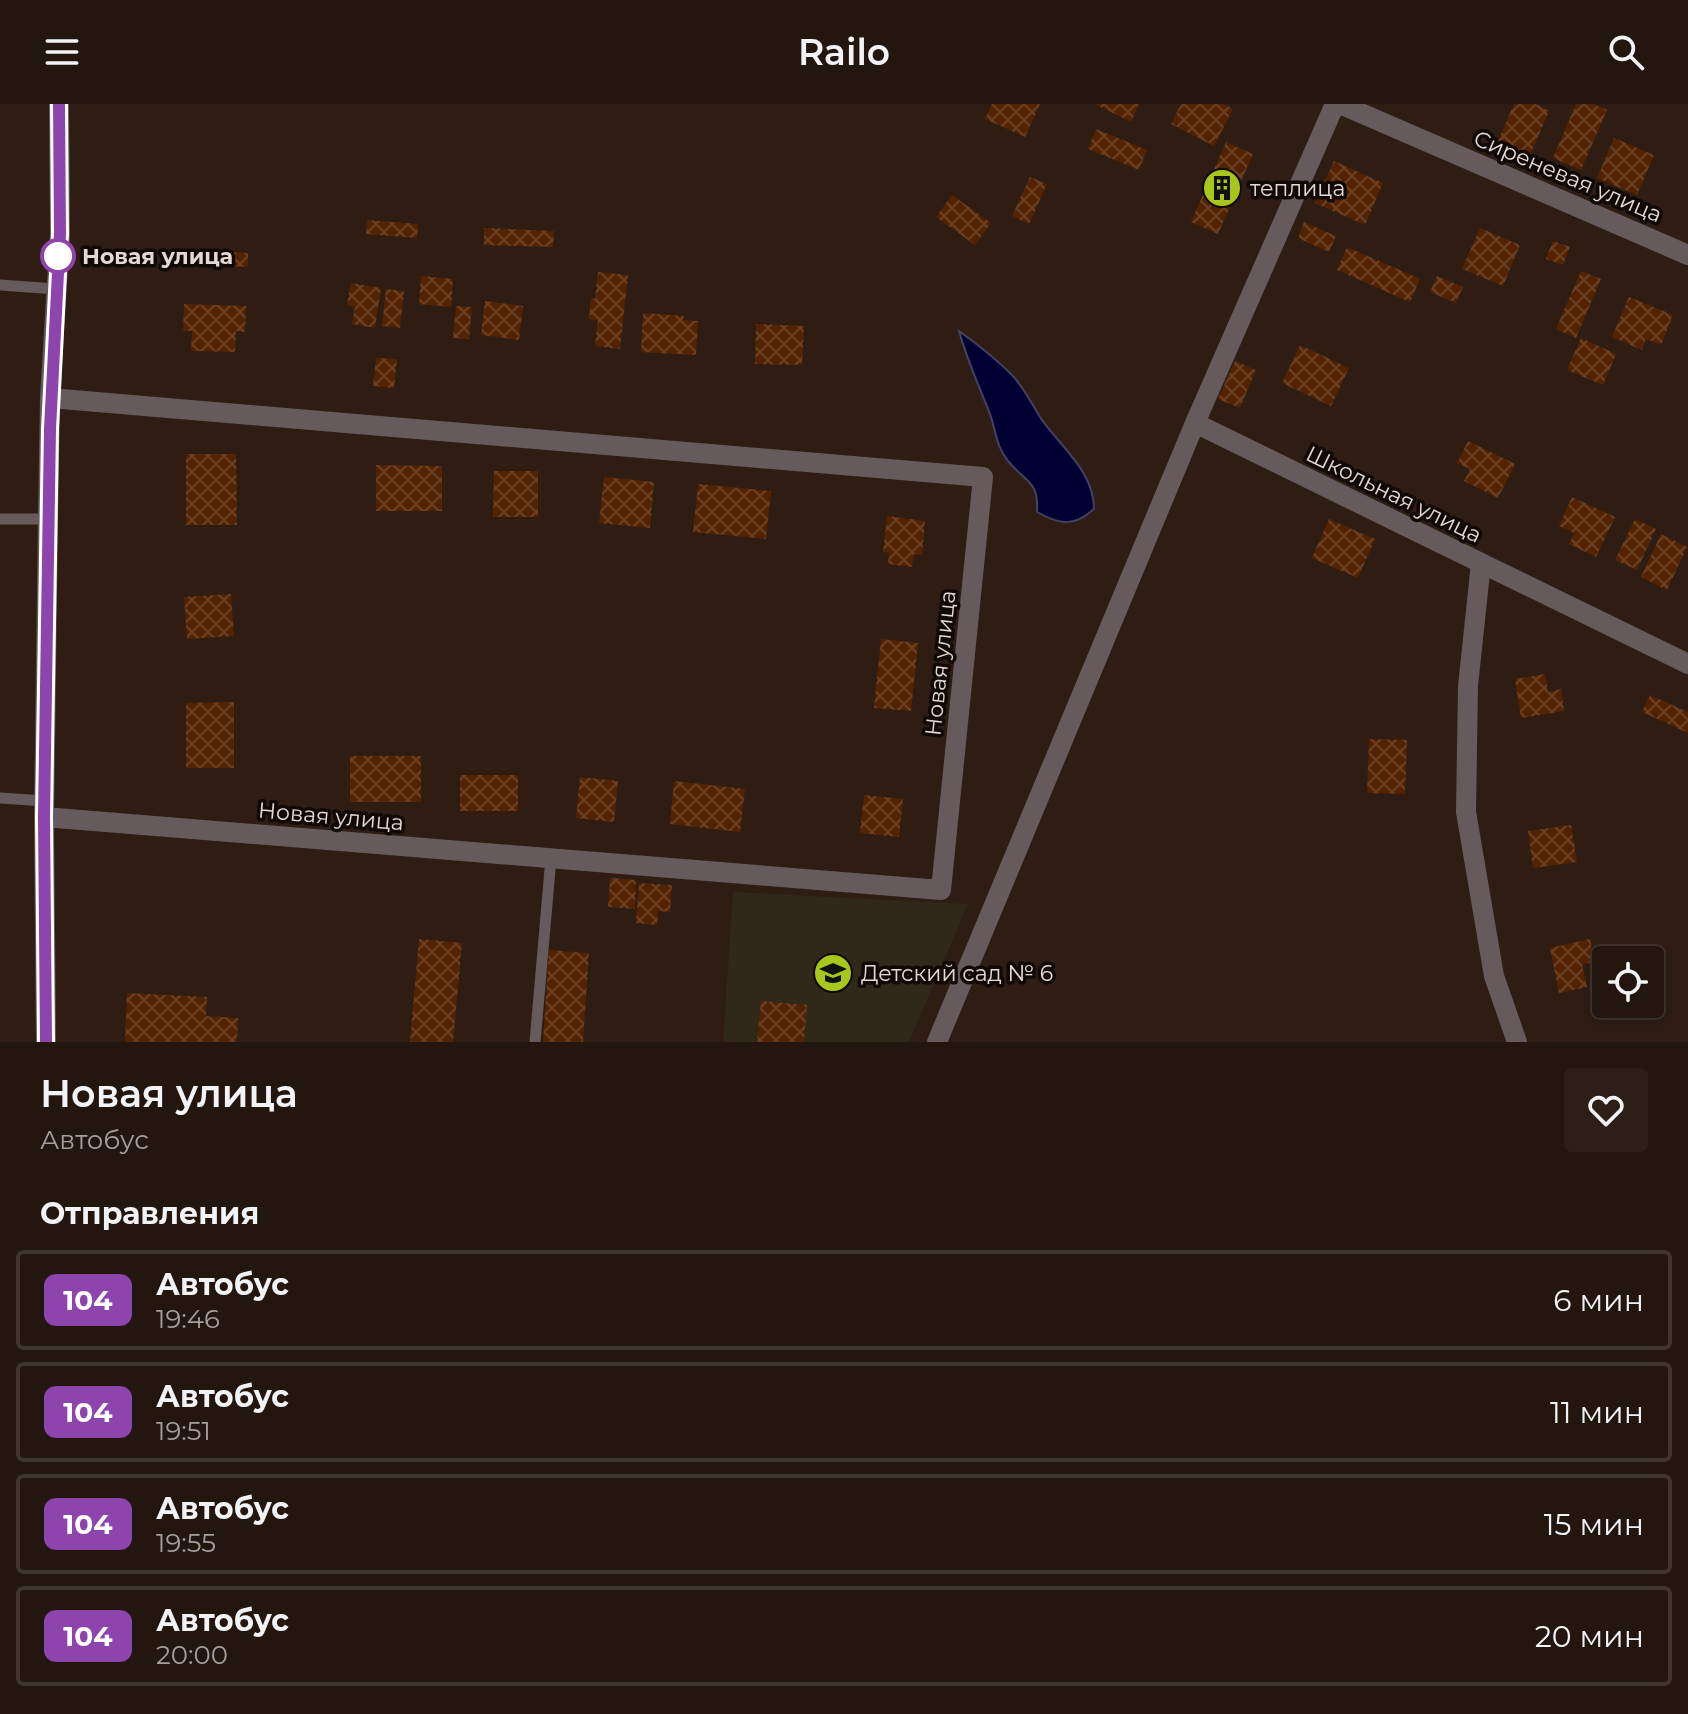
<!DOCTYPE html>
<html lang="ru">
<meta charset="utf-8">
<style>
:root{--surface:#23160e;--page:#2b1f17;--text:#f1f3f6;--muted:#a39f9e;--line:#40352e}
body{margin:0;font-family:Montserrat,sans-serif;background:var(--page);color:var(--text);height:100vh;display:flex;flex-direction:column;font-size:30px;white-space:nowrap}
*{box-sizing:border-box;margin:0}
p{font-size:26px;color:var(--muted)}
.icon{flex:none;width:44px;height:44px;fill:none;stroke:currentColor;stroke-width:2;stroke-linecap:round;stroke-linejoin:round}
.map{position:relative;height:938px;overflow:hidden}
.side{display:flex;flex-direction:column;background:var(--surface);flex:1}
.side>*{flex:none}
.badge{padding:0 16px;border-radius:12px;font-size:28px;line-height:52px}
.fabs{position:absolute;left:1592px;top:842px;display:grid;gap:16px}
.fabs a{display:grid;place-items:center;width:72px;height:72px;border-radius:8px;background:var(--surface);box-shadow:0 4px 12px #0003,0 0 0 2px var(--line);font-size:40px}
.map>.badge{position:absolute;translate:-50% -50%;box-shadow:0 0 0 4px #fff}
h2{padding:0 40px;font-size:30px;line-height:72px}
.round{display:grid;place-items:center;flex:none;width:84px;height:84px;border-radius:8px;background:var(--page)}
.overview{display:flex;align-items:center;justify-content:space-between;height:136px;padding:0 40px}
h1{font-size:38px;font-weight:600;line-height:60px}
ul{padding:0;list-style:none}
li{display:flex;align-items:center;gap:24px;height:100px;margin:0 16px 12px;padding:0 24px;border:4px solid var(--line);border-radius:8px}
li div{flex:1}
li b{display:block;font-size:30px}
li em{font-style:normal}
li .badge{min-width:88px;font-weight:700;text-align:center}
header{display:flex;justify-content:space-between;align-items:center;height:104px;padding:0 40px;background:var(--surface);font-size:36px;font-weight:600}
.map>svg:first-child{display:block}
.education{fill:#302818}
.water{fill:#003;stroke:#454162;stroke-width:2}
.building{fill:url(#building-cross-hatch)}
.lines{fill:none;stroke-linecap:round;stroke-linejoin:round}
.service{stroke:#665a5c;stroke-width:11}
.minor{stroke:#665a5c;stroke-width:20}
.line-casing{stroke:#fff;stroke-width:18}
.line{stroke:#8e44ad;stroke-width:12}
.stop-dot{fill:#fff;stroke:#8e44ad;stroke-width:4}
.labels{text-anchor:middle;stroke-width:7;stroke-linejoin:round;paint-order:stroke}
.street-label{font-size:22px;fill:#e5d8d1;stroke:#110906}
.poi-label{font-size:22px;fill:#e5d8d1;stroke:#110906;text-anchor:start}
.stop-label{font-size:22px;font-weight:bold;fill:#e5d8d1;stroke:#110906;text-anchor:start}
</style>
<header><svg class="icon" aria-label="menu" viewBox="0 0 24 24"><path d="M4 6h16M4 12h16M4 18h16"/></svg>Railo<svg class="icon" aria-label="search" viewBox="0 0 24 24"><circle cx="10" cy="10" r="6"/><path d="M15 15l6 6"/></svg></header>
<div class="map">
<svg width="1688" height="938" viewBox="0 0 1688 938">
<defs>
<pattern id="building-cross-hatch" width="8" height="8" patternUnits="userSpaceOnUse" patternTransform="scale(2)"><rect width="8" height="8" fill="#532200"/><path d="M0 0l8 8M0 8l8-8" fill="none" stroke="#6c4124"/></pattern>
</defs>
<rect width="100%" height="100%" fill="#2f1d13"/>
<!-- education -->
<path class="education" d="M733,788L968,800L909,938H723Z"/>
<!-- water -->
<path class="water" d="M959,227C977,240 995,254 1011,270C1024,283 1032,301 1042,316C1062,344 1094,368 1094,405C1074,423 1060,421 1037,408C1039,376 1025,378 1008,357C996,342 996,327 990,310C979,282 967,256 959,227Z"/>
<!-- building -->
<path class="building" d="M992,0H1040L1025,33L985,15Z
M1095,0H1139L1131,18Z
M1181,0H1224L1233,5L1214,42L1171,20Z
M1514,0H1536L1549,7L1528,56L1496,42Z
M1576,0H1593L1607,6L1581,66L1553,54Z
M1096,25L1147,46L1139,66L1088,45Z
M1614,34L1654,51L1637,91L1597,74Z
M1226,38L1253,50L1218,130L1191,118Z
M1334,57L1383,79L1365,121L1315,99Z
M1030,73L1047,80L1029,120L1012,112Z
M952,91L991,119L975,141L936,113Z
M367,116L418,120L417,134L366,130Z
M1304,118L1336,132L1329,148L1298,134Z
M484,124L554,127L553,143L484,141Z
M1480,124L1520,141L1503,182L1462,165Z
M1553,137L1570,143L1563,161L1546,155Z
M1347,143L1420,175L1410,198L1337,166Z
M175,146L248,149V163L174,160Z
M1581,167L1601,175L1576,234L1556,225Z
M598,168L628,171L620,245L595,242L598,216L589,215L591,194L595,195Z
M421,172L453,175L451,203L419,200Z
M1437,172L1463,183L1456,199L1430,188Z
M351,179L381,184L375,224L352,220L355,203L347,201Z
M386,185L404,187L400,224L382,222Z
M1629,193L1673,211L1661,241L1646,235L1642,246L1612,233Z
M485,197L523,202L519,236L481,231Z
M184,200L246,202L245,228L236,227L235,248L191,247L192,227H183Z
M456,202L472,203L469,235L453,234Z
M643,209L684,212L683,216L698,217L696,251L641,248Z
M756,220L804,222L802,261L755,260Z
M1581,234L1616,250L1603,281L1567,266Z
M1300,241L1349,264L1331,302L1282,279Z
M376,254L397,255L394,284L373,282Z
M1235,257L1256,266L1240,304L1218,295Z
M1468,337L1515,360L1498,394L1464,377L1470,365L1457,359Z
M186,350H236L237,421H186Z
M376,361L442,362V407H376Z
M494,367H538V413H493Z
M604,373L654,378L650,424L599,419Z
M698,380L771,387L766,435L693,428Z
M1572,393L1615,413L1596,453L1569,440L1574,429L1559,422Z
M887,412L925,417L922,451L914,450L912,463L888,460L889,449L883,448Z
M1329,415L1375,435L1358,474L1312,454Z
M1635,415L1656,425L1637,466L1615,456Z
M1661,430L1687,443L1667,486L1641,473Z
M231,490L234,532L187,535L184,493Z
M881,535L918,539L911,607L874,604Z
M1545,570L1548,588L1561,585L1564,607L1521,614L1515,575Z
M1650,591L1688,608V629L1642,608Z
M234,598V664H186V599Z
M1369,635L1407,636L1405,690L1367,689Z
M350,652H421V698H350Z
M460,671H518V707H460Z
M580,673L618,677L614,718L576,714Z
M674,677L745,685L740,728L670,720Z
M864,691L903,695L899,733L860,729Z
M1571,721L1577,758L1533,764L1528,727Z
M610,774L636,776L635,805L608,803Z
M639,779L672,781L670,808L658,807L657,821L636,819Z
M419,835L462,839L453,938H410Z
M1590,835L1595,858L1582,860L1587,883L1559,889L1550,844Z
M549,846L589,849L583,938H543Z
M127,889L207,893L206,912L238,914L237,938H125Z
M761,897L807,901L804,938H757Z"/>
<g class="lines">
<!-- service -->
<path class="service" d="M0,181L56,185
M0,415H48
M0,694L45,697
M535,938L551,754"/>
<!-- minor -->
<path class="minor" d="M1340,0L1688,151
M1195,319L1481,459L1468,582L1466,708L1494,872L1517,938
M1481,459L1688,560
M44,713L941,786L983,373L50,294
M46,938L44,713L48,415L50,294L60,130L59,0
M937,938L1195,319L1335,0"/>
</g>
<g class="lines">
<defs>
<path id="line" d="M46,938L44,713L50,325L60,130L59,0"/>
</defs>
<!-- line casing -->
<use href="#line" class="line-casing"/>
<!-- line -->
<use href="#line" class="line"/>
</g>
<!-- icons -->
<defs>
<symbol id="building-disc" viewBox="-11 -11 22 22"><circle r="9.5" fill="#a8c71c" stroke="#110906"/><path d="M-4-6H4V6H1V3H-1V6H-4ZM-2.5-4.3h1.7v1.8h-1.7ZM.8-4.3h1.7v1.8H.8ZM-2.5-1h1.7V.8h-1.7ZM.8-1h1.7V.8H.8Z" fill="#111"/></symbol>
<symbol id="school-disc" viewBox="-11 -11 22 22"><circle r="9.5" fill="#a8c71c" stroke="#110906"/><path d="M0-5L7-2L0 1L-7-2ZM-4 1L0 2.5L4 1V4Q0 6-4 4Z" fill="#111"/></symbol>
</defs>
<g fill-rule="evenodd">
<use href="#building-disc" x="1200" y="62" width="44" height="44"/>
<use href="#school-disc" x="811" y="847" width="44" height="44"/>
</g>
<!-- markers -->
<circle class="stop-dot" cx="58" cy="152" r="16"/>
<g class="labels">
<!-- street labels -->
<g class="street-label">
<text transform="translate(1568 72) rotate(23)" y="8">Сиреневая улица</text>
<text transform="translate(1394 390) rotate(26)" y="8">Школьная улица</text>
<text transform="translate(940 559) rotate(-84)" y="8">Новая улица</text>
<text transform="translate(331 712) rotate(5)" y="8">Новая улица</text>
</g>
<!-- poi labels -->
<g class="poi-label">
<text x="1250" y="92">теплица</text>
<text x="861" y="877">Детский сад № 6</text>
</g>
<!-- stop labels -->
<g class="stop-label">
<text x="82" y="160">Новая улица</text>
</g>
</g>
</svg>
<div class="fabs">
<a><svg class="icon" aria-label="locate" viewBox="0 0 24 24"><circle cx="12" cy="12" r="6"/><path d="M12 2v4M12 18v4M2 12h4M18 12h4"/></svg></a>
</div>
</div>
<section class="side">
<div class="overview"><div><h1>Новая улица</h1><p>Автобус</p></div><a class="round"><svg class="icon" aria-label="heart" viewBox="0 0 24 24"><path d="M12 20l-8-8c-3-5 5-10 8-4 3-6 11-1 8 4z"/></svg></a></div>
<h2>Отправления</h2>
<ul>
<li><span class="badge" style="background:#8e44ad;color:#fff">104</span><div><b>Автобус</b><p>19:46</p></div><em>6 мин</em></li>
<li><span class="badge" style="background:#8e44ad;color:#fff">104</span><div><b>Автобус</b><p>19:51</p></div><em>11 мин</em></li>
<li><span class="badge" style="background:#8e44ad;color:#fff">104</span><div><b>Автобус</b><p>19:55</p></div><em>15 мин</em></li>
<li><span class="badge" style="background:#8e44ad;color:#fff">104</span><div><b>Автобус</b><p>20:00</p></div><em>20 мин</em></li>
</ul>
</section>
